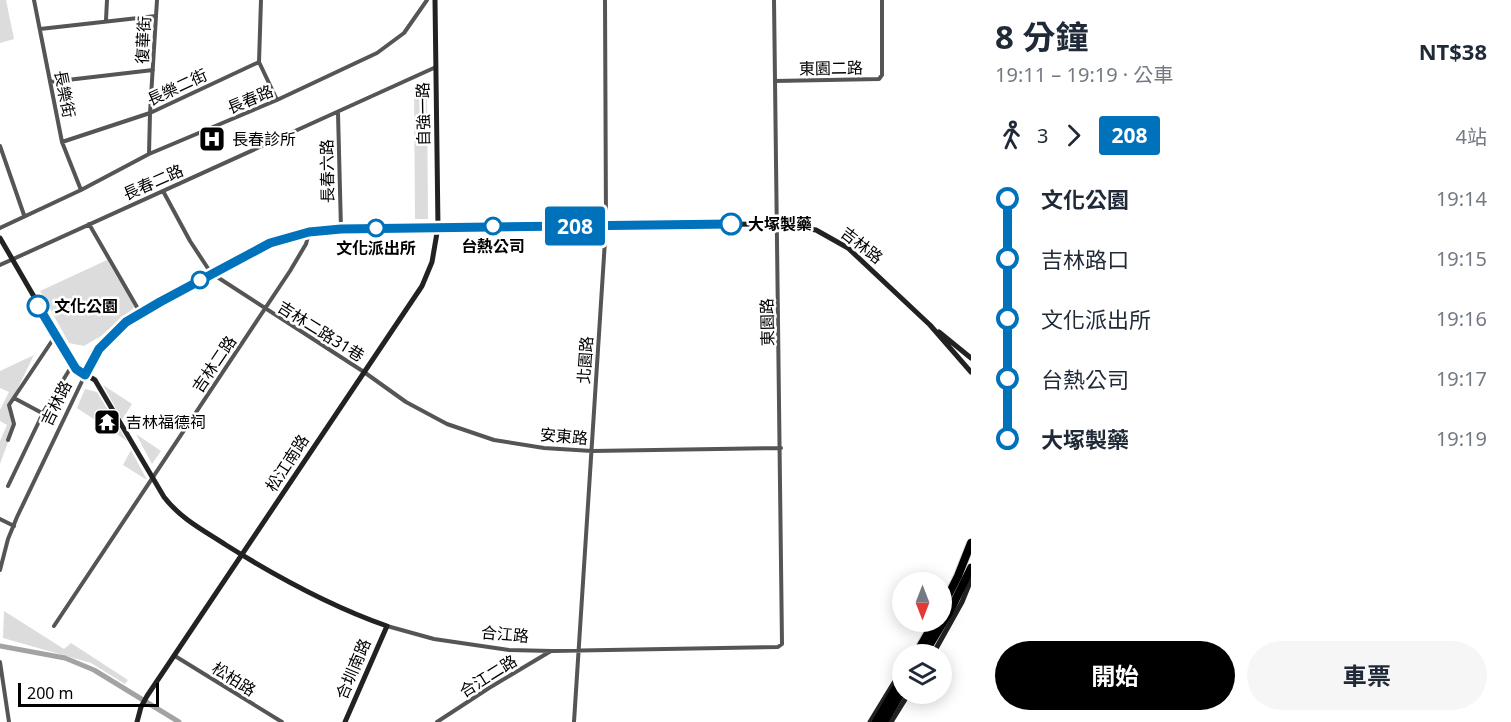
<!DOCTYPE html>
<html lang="zh-TW">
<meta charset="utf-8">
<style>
:root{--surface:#fff;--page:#f6f6f7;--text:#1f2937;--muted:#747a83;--accent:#000}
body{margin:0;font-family:"Noto Sans","Noto Sans TC",sans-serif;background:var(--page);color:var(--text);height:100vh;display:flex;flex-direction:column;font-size:22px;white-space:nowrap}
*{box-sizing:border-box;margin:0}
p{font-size:20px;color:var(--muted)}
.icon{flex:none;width:33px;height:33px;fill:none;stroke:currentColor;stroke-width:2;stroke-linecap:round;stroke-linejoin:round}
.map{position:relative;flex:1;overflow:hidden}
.details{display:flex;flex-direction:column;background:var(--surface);width:540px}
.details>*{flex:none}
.badge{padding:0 12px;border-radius:4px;font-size:21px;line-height:39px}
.needle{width:39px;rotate:180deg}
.controls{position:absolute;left:892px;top:572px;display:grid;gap:12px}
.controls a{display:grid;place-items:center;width:60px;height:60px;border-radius:50%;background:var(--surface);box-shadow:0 3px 15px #0003;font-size:30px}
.scale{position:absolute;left:18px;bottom:15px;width:141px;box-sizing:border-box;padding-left:6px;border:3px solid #000;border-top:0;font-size:16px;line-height:21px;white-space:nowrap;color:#000;-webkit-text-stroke:4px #fff;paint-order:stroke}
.map>.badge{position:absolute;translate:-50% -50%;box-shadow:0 0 0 3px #fff}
.legs{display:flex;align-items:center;gap:9px;height:66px;padding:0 24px;font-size:20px}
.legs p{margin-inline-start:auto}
.overview{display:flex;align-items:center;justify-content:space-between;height:102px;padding:0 24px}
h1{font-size:33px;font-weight:700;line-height:45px}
.primary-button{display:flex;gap:12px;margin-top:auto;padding:12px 24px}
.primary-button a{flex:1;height:69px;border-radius:36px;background:var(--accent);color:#fff;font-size:24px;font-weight:700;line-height:69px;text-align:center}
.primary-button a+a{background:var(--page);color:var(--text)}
ul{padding:0 24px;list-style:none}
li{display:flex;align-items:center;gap:21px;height:60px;font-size:22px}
li i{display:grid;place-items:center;width:9px;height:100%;margin:0 8px;background:currentColor}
li i::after{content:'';width:15px;height:15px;margin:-8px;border:4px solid;border-radius:50%;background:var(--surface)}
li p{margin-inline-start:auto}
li:first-child i{background:linear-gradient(#0000 50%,currentColor 0)}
li:last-child i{background:linear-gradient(currentColor 50%,#0000 0)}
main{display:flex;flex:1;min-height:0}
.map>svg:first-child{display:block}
.green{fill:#dcdcdc}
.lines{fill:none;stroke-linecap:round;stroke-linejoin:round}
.canal{stroke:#a3a3a3;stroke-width:5}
.highway-casing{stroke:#dbdbdb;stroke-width:10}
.street{stroke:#555;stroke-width:4}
.secondary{stroke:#222;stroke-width:5}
.highway{stroke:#000;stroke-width:8}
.line-1-casing{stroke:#fff;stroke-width:14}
.line-1{stroke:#0072bc;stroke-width:9}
.stop-1-dot{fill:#fff;stroke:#0072bc;stroke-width:3}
.labels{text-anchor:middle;stroke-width:5;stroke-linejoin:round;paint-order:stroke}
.street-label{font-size:16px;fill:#000;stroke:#fff}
.poi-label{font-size:16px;fill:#000;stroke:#fff;text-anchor:start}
.stop-label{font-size:16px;font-weight:bold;fill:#000;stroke:#fff;text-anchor:start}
</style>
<main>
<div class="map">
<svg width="971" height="722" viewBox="0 0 971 722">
<rect width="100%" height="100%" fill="#fff"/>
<!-- green -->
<path class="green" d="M0,0H6L14,39L0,43Z
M414,85H427L428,219H415Z
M107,260L135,307L101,336L84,346L69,343L40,291Z
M34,355L8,408L14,426L0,464V441L7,425L0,421V410L9,392L0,388V371Z
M103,385L132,404L122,420Z
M85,389L97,392L127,441L77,408Z
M136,434L161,451L152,464Z
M131,450L147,480L123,465Z
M4,611L64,649L71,643L128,680L125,684L91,663L3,638Z"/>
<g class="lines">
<!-- canal -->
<path class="canal" d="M0,646L65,658L94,670L179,722"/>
<defs>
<path id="highway" d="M942,608L958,576L971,543
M916,654L935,621
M924,654L949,613L971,568
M876,722L903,676
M884,722L903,690"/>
</defs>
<!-- highway casing -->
<use href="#highway" class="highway-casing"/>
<!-- street -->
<path class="street" d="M34,0L62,142L81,190
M106,20L107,0
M40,29L156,16
M259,62L261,0
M775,81L879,79L882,75V0
M50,82L153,70
M338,113L341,229
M62,142L150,113L259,62L277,100
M0,146L24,215
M149,154L150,113L157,0
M163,191L190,241L211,273L364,372L406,402L447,424L494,440L544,448L592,451L781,448
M89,224L141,314
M0,228L81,190L149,154L277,100L377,53L404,33L427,0
M0,265L436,67
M14,398L42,413
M8,440L14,424L9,405L56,335
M8,486L44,411L73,364
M0,519L14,526
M0,570L8,539L17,517L85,375L99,349L126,322L211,273L270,243L284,238L341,229L438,227
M54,626L290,271L306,244L309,233
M387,626L434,639L509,650L552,651L778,647L782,644L774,0
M175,656L282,722
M0,662L9,722
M437,722L489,688L551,651
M574,722L606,225L605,0"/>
<!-- secondary -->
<path class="secondary" d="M438,227L777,224L816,230L848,248L930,325L971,372
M0,238L76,369L95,380L164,497C181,519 203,530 226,545C277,577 330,606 387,626L345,722
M939,332L971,358
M933,654L962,602L971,580
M137,722L141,707L147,696L422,286L432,262L438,227L435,0
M870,722L903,668
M891,722L909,693"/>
<!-- highway -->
<use href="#highway" class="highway"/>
</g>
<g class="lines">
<defs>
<path id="line-1" d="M38,306L76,369L85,375L99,349L126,322L160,302L270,243L309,232L341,229L731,224"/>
</defs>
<!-- line-1 casing -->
<use href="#line-1" class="line-1-casing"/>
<!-- line-1 -->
<use href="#line-1" class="line-1"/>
</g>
<!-- icons -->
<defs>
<symbol id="hospital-square" viewBox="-11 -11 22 22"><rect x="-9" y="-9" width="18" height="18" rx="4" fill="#000" stroke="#fff"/><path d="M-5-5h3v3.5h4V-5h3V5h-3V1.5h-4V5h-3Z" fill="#fff"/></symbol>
<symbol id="temple-square" viewBox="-11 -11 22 22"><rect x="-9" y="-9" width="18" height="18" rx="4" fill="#000" stroke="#fff"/><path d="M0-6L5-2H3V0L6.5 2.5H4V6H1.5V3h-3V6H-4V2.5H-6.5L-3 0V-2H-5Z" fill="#fff"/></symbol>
</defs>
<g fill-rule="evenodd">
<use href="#hospital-square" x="197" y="124" width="30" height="30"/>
<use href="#temple-square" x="92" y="407" width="30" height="30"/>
</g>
<!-- markers -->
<g class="stop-1-dot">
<circle cx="731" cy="224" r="10"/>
<circle cx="493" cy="226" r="8"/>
<circle cx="376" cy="228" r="8"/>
<circle cx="200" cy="280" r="8"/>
<circle cx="38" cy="306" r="10"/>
</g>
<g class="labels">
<!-- street labels -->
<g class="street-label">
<text transform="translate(143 40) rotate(-87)" y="6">復華街</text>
<text transform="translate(831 68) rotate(-1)" y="6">東園二路</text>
<text transform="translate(177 87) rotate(-25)" y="6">長樂二街</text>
<text transform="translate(65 94) rotate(79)" y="6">長樂街</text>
<text transform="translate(250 99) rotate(-23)" y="6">長春路</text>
<text transform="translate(423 114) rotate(-91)" y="6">自強一路</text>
<text transform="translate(327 171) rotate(-91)" y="6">長春六路</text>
<text transform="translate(153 182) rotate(-24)" y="6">長春二路</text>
<text transform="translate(862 245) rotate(38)" y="6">吉林路</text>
<text transform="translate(767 322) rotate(-91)" y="6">東園路</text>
<text transform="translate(321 331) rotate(32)" y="6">吉林二路31巷</text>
<text transform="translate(585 360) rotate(-86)" y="6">北園路</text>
<text transform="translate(214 364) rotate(-56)" y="6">吉林二路</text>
<text transform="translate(56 403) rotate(-64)" y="6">吉林路</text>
<text transform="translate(564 436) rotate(5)" y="6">安東路</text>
<text transform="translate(287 463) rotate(-57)" y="6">松江南路</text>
<text transform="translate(505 634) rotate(5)" y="6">合江路</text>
<text transform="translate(353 669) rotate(-67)" y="6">合圳南路</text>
<text transform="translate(488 676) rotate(-32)" y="6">合江二路</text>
<text transform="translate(234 679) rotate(32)" y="6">松柏路</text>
</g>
<!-- poi labels -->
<g class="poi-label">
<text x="232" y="145">長春診所</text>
<text x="126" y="428">吉林福德祠</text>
</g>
<!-- stop labels -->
<g class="stop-label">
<text x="748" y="230">大塚製藥</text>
<text x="493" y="252" text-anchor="middle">台熱公司</text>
<text x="376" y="254" text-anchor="middle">文化派出所</text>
<text x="54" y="312">文化公園</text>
</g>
</g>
</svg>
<div class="controls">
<a><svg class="needle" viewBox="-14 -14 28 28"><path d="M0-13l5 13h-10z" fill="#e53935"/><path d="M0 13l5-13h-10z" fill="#747a83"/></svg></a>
<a><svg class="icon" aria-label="layers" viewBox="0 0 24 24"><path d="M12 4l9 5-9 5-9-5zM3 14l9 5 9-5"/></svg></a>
</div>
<div class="scale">200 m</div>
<b class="badge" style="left:575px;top:226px;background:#0072bc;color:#fff">208</b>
</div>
<section class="details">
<div class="overview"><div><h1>8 分鐘</h1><p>19:11 – 19:19 · 公車</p></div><b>NT$38</b></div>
<div class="legs"><svg class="icon" aria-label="walk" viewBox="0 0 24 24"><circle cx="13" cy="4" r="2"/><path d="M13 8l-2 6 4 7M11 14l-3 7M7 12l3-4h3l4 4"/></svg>3<svg class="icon" aria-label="forward" viewBox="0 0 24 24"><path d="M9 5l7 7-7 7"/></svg><b class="badge" style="background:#0072bc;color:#fff">208</b><p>4站</p></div>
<ul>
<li><i style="color:#0072bc"></i><b>文化公園</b><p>19:14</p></li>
<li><i style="color:#0072bc"></i><span>吉林路口</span><p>19:15</p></li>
<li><i style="color:#0072bc"></i><span>文化派出所</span><p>19:16</p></li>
<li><i style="color:#0072bc"></i><span>台熱公司</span><p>19:17</p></li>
<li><i style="color:#0072bc"></i><b>大塚製藥</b><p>19:19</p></li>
</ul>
<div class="primary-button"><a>開始</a><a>車票</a></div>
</section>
</main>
